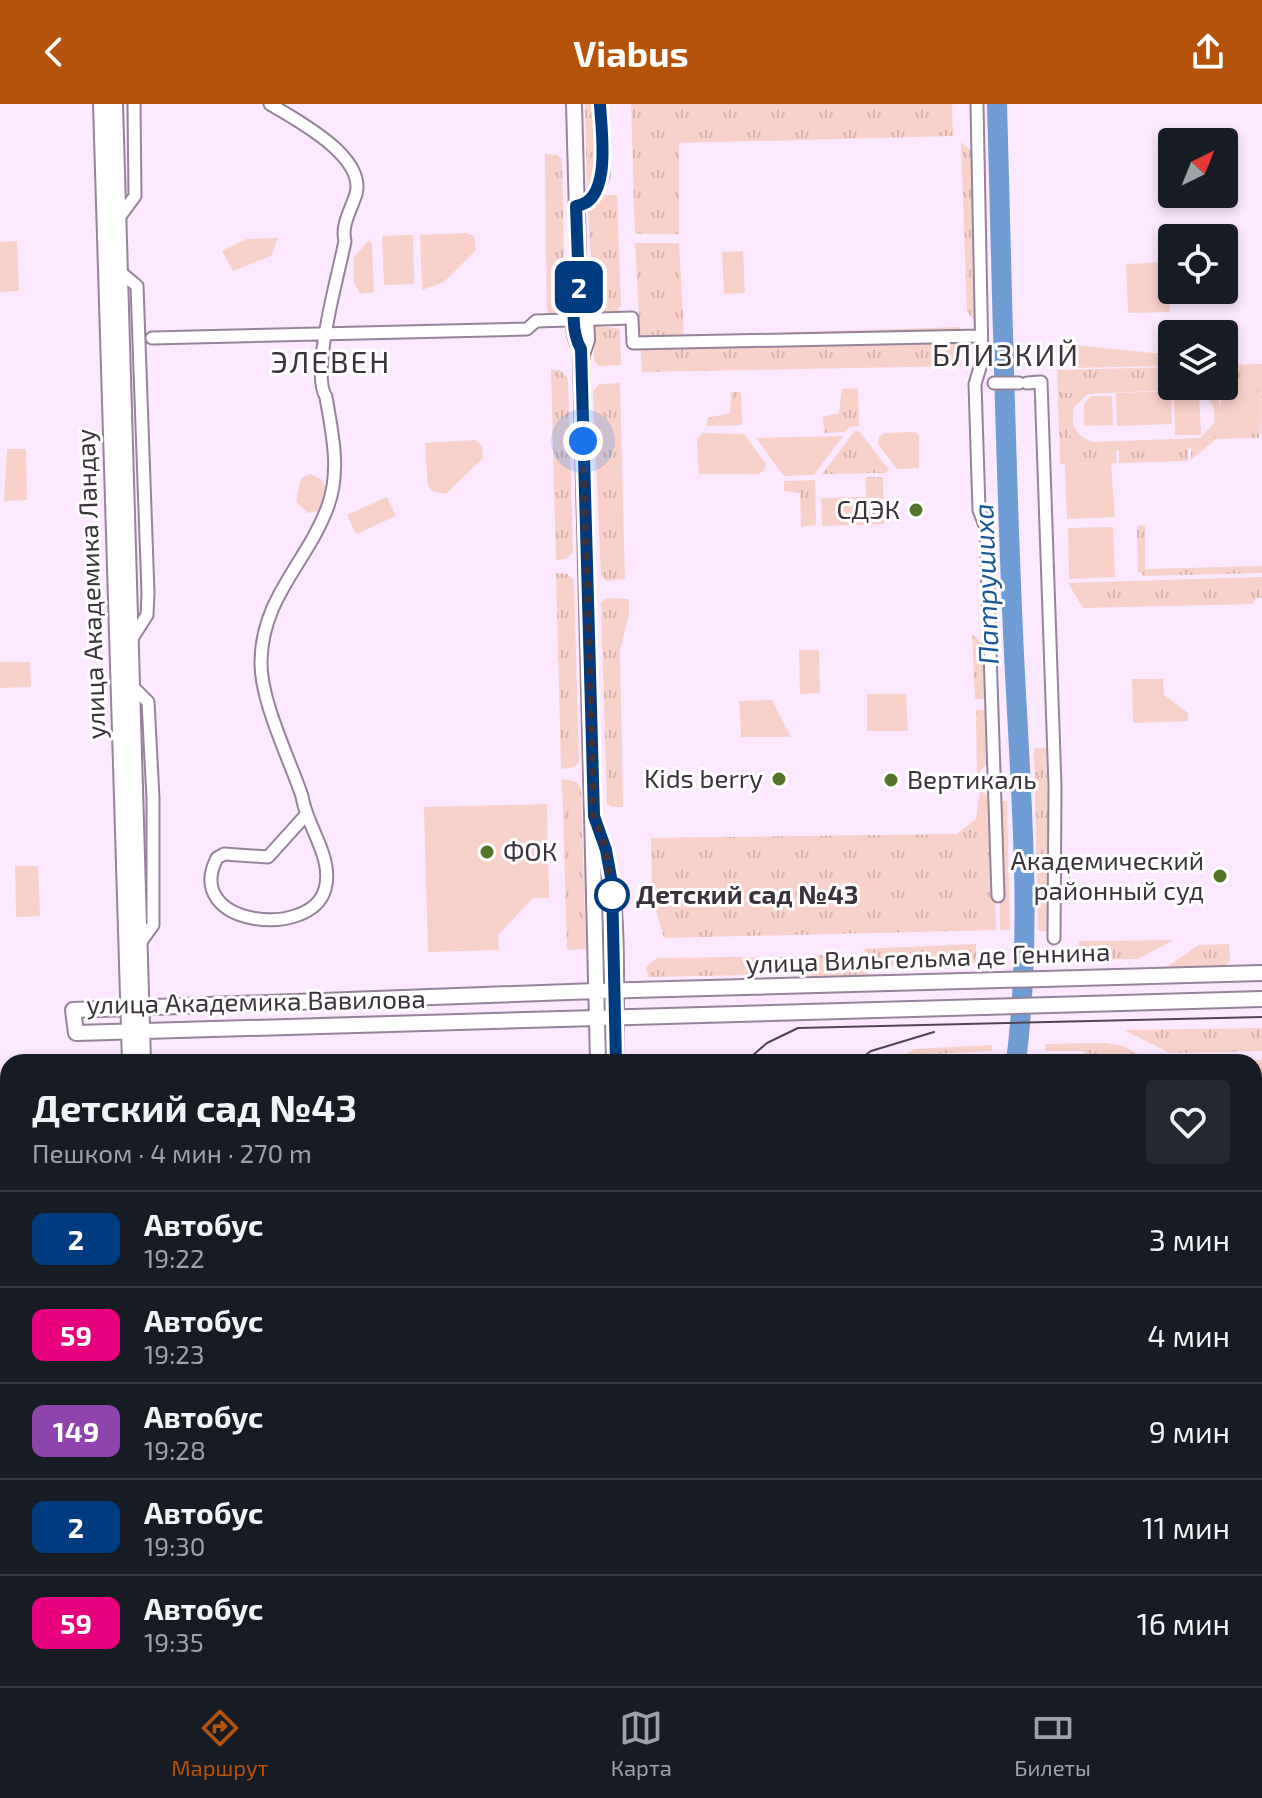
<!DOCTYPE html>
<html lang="ru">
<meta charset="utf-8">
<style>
:root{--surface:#171b24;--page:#242831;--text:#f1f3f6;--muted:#9ea1a6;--line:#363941;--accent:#b45309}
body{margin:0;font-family:"Exo 2",sans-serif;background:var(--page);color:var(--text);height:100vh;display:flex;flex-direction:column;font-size:30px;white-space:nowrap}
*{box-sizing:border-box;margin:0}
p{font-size:26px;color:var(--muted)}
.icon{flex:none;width:44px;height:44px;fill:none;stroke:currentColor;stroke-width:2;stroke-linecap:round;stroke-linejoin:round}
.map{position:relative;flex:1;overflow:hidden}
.panel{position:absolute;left:0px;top:950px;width:1262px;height:632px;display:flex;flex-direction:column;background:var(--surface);border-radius:24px 24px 0 0;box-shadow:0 4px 12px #0003}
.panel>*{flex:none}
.badge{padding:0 16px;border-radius:12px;font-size:28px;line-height:52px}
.needle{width:52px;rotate:43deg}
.fabs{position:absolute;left:1158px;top:24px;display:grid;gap:16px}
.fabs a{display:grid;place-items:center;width:80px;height:80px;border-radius:8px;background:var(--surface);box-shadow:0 4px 12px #0003;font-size:40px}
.you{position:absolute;width:40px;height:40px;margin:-20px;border:6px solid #fff;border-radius:50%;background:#1a73e8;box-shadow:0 0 0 12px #1a73e833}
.map>.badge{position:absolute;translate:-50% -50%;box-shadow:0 0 0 4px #fff}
.round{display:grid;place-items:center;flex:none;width:84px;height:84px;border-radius:8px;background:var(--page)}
.summary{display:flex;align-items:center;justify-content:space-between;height:136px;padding:0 32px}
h1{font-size:38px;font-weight:700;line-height:60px}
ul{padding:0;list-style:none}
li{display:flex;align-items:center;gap:24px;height:96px;padding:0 32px;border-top:2px solid var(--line)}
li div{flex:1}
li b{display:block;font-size:30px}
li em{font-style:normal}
li .badge{min-width:88px;font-weight:700;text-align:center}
header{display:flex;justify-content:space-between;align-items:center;height:104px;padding:0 32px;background:var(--accent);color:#fff;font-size:36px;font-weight:700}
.tabs{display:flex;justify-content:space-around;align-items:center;height:112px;border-top:2px solid var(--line);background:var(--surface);font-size:22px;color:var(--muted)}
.tabs a{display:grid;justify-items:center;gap:4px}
.tabs .on{color:var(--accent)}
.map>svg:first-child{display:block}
.grass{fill:url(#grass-tufts)}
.green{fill:#f8d1ca;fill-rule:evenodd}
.water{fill:url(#water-ripples)}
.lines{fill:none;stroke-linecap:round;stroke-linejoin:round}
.river{stroke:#6f9cd4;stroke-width:20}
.street-casing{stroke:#96829a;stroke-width:15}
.secondary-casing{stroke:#96829a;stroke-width:18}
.street{stroke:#fff;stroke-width:11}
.secondary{stroke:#fff;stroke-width:14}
.tram{stroke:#4f4550;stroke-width:2}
.line-casing{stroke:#fff;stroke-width:18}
.line{stroke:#003b80;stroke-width:12}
.walk{stroke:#3b323c;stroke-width:8;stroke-dasharray:0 14.4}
.poi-dot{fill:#55742a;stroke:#fff;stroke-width:3}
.stop-dot{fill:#fff;stroke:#003b80;stroke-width:4}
.labels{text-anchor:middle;stroke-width:6;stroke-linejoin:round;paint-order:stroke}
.poi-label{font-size:26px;fill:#3b323c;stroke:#fff;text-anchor:end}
.street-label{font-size:26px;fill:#3b323c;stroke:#fff}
.stop-label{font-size:26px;font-weight:bold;fill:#3b323c;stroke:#fff;text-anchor:start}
.water-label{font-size:28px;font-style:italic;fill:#19569b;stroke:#fff}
.quarter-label{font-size:30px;letter-spacing:2px;fill:#3b323c;stroke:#fff}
</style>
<header><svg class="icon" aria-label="back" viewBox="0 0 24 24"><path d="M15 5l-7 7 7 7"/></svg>Viabus<svg class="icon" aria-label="share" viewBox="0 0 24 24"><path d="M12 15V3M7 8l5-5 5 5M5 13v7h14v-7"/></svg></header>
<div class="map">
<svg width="1262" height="1582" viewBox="0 0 1262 1582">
<defs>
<pattern id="grass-tufts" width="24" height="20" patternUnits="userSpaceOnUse" patternTransform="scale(2)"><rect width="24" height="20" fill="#f8d1ca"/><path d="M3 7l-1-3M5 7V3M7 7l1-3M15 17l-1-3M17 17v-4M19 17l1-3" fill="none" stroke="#d6b4ae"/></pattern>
<pattern id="water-ripples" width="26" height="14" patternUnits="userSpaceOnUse" patternTransform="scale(2)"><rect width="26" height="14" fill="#6f9cd4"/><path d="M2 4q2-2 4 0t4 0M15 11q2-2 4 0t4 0" fill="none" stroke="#5c80ad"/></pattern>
</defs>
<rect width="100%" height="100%" fill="#fce9ff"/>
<!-- grass -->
<path class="grass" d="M585,0H596L598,71L591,86L587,85Z
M631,0H952L953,32L679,39V130H635Z
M961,38L974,50L976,219L967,207Z
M545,50L557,51L562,55L565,205L556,214L547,213Z
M602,91H617L621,202L614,210H594L588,108Z
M635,139H679L684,232L960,223L961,262L642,268Z
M594,221L620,225L621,261L599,262L594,257Z
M1262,260V334L1260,287L1227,330L1259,329V334L1216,335L1191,356V344L1200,342L1222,318L1221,298L1211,285L1259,275L1224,276V261Z
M1172,263V278L1063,281L1074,288L1065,320L1094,346H1116L1117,359L1060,360L1057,266Z
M551,266H560L568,275L573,448L566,455L556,456Z
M620,279L625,475L607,477L601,472L593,287L599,280Z
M858,284L859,322L849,323L845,328L824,329L823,313L839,309L842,285Z
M731,288H741L742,321L707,322V314L730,309Z
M855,327H859L889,366L885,369L822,370Z
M1188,344V357L1119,359V346Z
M866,373H883L884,420L867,421Z
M815,376L816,421L801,423L800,389L784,387V377Z
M1145,421V465L1262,462V469L1144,472L1138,467L1137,422Z
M556,469L567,470L574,476L579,658L575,663L561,665Z
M1262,473V494H1256L1253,500L1083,504L1068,479Z
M607,494L629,495V510L620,547L623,703H612L607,699L601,498Z
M972,530L987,544L988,595H975Z
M989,605L991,655L977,671L976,606Z
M1034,644H1046L1052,828L1038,826Z
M562,675L577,678L581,685L586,845L567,846Z
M980,686L993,698L996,826L664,834L652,793L651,734L957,730L976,715Z
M999,697H1007L1010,826H1000Z
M1174,836L1138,855L1079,856V837Z
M976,840V859L890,862L862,845Z
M1229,840L1230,857L1224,863L1165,864L1199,841Z
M829,851L876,873L834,874L770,867V853Z
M758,853L759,865L754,871L648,873L646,863L657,854Z
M1262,924V947L1170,949L1124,926Z
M1105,939L1123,942L1148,956L1090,958L1084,947H1045V940Z
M992,941V947L933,950L930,958H894L914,945Z"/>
<!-- green -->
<path class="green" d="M467,129L474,132L476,146L444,178L422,186L420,131Z
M413,131L414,180L384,181L382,132Z
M278,134L271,152L233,167L222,147L247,135Z
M369,136L372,140L374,188L360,190L354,178V153Z
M17,137L19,187L0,188V138Z
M743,147L745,189L724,190L722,148Z
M1169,158L1170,208L1128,209L1126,160Z
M1065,240L1163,250L1161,262L1073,264Z
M1260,275V283L1212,285C1226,303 1228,332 1201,342C1184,348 1106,348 1087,345C1063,334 1058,310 1074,289H1063V281L1172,278V282H1224V276ZM1193,285C1209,291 1217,302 1214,319L1200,334L1093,338C1076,332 1070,321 1074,303L1088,290Z
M1171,287L1172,320L1117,322L1116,289Z
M1260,287L1261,329L1227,330L1225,288Z
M1199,289L1201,331H1175L1174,290Z
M1091,292H1112L1113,321L1084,322V300Z
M703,329L744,330L766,360L764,367L758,370H699L697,335Z
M885,329L915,328L919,332V364L897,365L878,340L879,333Z
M843,332L814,371L784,372L756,334Z
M475,336L482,342L483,354L446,390L432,387L428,382L425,339Z
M7,345H26L27,396L4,397Z
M1111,359L1115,413L1067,415L1065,360Z
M311,370L322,376L327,385L319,407L308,409L296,398L301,374Z
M387,393L396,412L356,430L347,411Z
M866,393L867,421L822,422L821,394Z
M1113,423L1115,473L1069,475L1068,424Z
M799,546H819L820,589L800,590Z
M0,558H30L31,583L0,584Z
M1132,575H1163L1164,591L1188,609V617L1133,619Z
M867,590H906L908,627H867Z
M772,596L791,633H741L739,597Z
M547,700L549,794H533L498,831L499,846L428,848L424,703Z
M15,762H38L40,812L16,813Z
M1262,956V1582H693V1574H1254V958H1227Z"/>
<!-- water -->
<path class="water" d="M832,1574H1067L1038,1582H828Z"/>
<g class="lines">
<!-- river -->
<path class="river" d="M997,0C1002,176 1005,352 1013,528C1019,672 1034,815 1016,958"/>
<defs>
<path id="street" d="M270,0C296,16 366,52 356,90C351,106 341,121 345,137C339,169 310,269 326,293C332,329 341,366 328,402C307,459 262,493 261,557C260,596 289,654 302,692C306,722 334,753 325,785C311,836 182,822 217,754L224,750L268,753L305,712
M977,0L982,257L975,280L979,406L986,424L998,792
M576,102C590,101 600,83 603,71L600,0
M118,115L135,92L134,0
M119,167L137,182L148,489L147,511L131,536
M152,234L527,225L536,217L632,214L633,239L981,232
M994,279H1019
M1027,279L1041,278L1055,682L1054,834
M132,582L148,598L153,694V821L140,839
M1254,1562L1262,1560
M130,1574V1582
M176,1574L177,1582
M1195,1582L1219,1574"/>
<path id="secondary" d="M101,0L130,958
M115,0L143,958
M574,0L579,184C571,200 571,230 581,245
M579,184L585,193L587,236L581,254L598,958
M595,721C624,785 614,887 616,958
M1262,869L596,887L73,906L76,929L1262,895
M145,1574V1582
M162,1574L163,1582
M623,1574L624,1582"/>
</defs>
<!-- street casing -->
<use href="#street" class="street-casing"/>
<!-- secondary casing -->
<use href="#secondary" class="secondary-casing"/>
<!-- street -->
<use href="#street" class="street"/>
<!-- secondary -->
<use href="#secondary" class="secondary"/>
<!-- tram -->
<path class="tram" d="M745,958L767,939L798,924L1262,913
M856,958L871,947L934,928"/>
</g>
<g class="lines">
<defs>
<path id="line" d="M600,0C601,25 613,98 576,102L579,184C571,200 572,230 581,245L594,712L606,746L612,779L616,958"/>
</defs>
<!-- line casing -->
<use href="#line" class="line-casing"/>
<!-- line -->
<use href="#line" class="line"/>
<!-- walk -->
<path class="walk" d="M583,337L594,712L606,746L612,791"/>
</g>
<!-- markers -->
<g class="poi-dot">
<circle cx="916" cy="406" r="8"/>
<circle cx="779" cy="675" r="8"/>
<circle cx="891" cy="676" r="8"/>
<circle cx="487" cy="748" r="8"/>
<circle cx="1220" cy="772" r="8"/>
</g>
<circle class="stop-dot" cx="612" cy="791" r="16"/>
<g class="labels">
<!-- poi labels -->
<g class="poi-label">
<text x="900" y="415">СДЭК</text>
<text x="763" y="684">Kids berry</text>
<text x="907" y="685" text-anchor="start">Вертикаль</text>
<text x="503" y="757" text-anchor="start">ФОК</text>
<text x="1204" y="766">Академический<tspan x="1204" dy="30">районный суд</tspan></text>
</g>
<!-- street labels -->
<g class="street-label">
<text transform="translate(91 480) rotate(-92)" y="9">улица Академика Ландау</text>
<text transform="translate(928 854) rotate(-2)" y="9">улица Вильгельма де Геннина</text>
<text transform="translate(256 898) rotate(-1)" y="9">улица Академика Вавилова</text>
</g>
<!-- stop labels -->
<g class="stop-label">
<text x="636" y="800">Детский сад №43</text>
</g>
<!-- water labels -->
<g class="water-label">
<text transform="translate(986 480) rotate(-92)" y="10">Патрушиха</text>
</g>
<!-- quarter labels -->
<g class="quarter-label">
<text x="1006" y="262">БЛИЗКИЙ</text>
<text x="331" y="269">ЭЛЕВЕН</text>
</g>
</g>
</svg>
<div class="fabs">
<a><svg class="needle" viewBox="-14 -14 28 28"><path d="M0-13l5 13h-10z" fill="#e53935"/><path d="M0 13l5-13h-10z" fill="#9ea1a6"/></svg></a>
<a><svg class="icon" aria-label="locate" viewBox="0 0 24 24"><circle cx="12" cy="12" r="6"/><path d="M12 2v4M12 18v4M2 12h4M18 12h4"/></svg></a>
<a><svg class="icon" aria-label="layers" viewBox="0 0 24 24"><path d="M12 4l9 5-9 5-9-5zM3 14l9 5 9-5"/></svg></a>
</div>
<div class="you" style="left:583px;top:337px"></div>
<b class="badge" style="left:579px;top:183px;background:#003b80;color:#fff">2</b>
<section class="panel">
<div class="summary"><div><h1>Детский сад №43</h1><p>Пешком · 4 мин · 270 m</p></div><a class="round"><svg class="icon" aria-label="heart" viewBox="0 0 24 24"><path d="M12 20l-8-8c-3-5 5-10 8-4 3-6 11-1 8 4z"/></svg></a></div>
<ul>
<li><span class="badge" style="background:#003b80;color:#fff">2</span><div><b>Автобус</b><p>19:22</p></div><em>3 мин</em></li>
<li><span class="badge" style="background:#e6007e;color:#fff">59</span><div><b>Автобус</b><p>19:23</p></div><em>4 мин</em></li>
<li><span class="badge" style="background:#8e44ad;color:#fff">149</span><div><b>Автобус</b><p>19:28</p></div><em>9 мин</em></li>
<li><span class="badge" style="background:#003b80;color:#fff">2</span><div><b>Автобус</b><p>19:30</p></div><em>11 мин</em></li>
<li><span class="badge" style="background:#e6007e;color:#fff">59</span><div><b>Автобус</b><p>19:35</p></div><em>16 мин</em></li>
</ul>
</section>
</div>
<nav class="tabs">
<a class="on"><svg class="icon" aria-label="directions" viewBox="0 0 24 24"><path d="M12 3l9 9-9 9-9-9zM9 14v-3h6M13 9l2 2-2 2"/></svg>Маршрут</a>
<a><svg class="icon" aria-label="map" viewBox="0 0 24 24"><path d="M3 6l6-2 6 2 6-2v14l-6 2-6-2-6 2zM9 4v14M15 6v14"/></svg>Карта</a>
<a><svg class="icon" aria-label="tickets" viewBox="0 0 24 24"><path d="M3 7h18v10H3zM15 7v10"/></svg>Билеты</a>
</nav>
